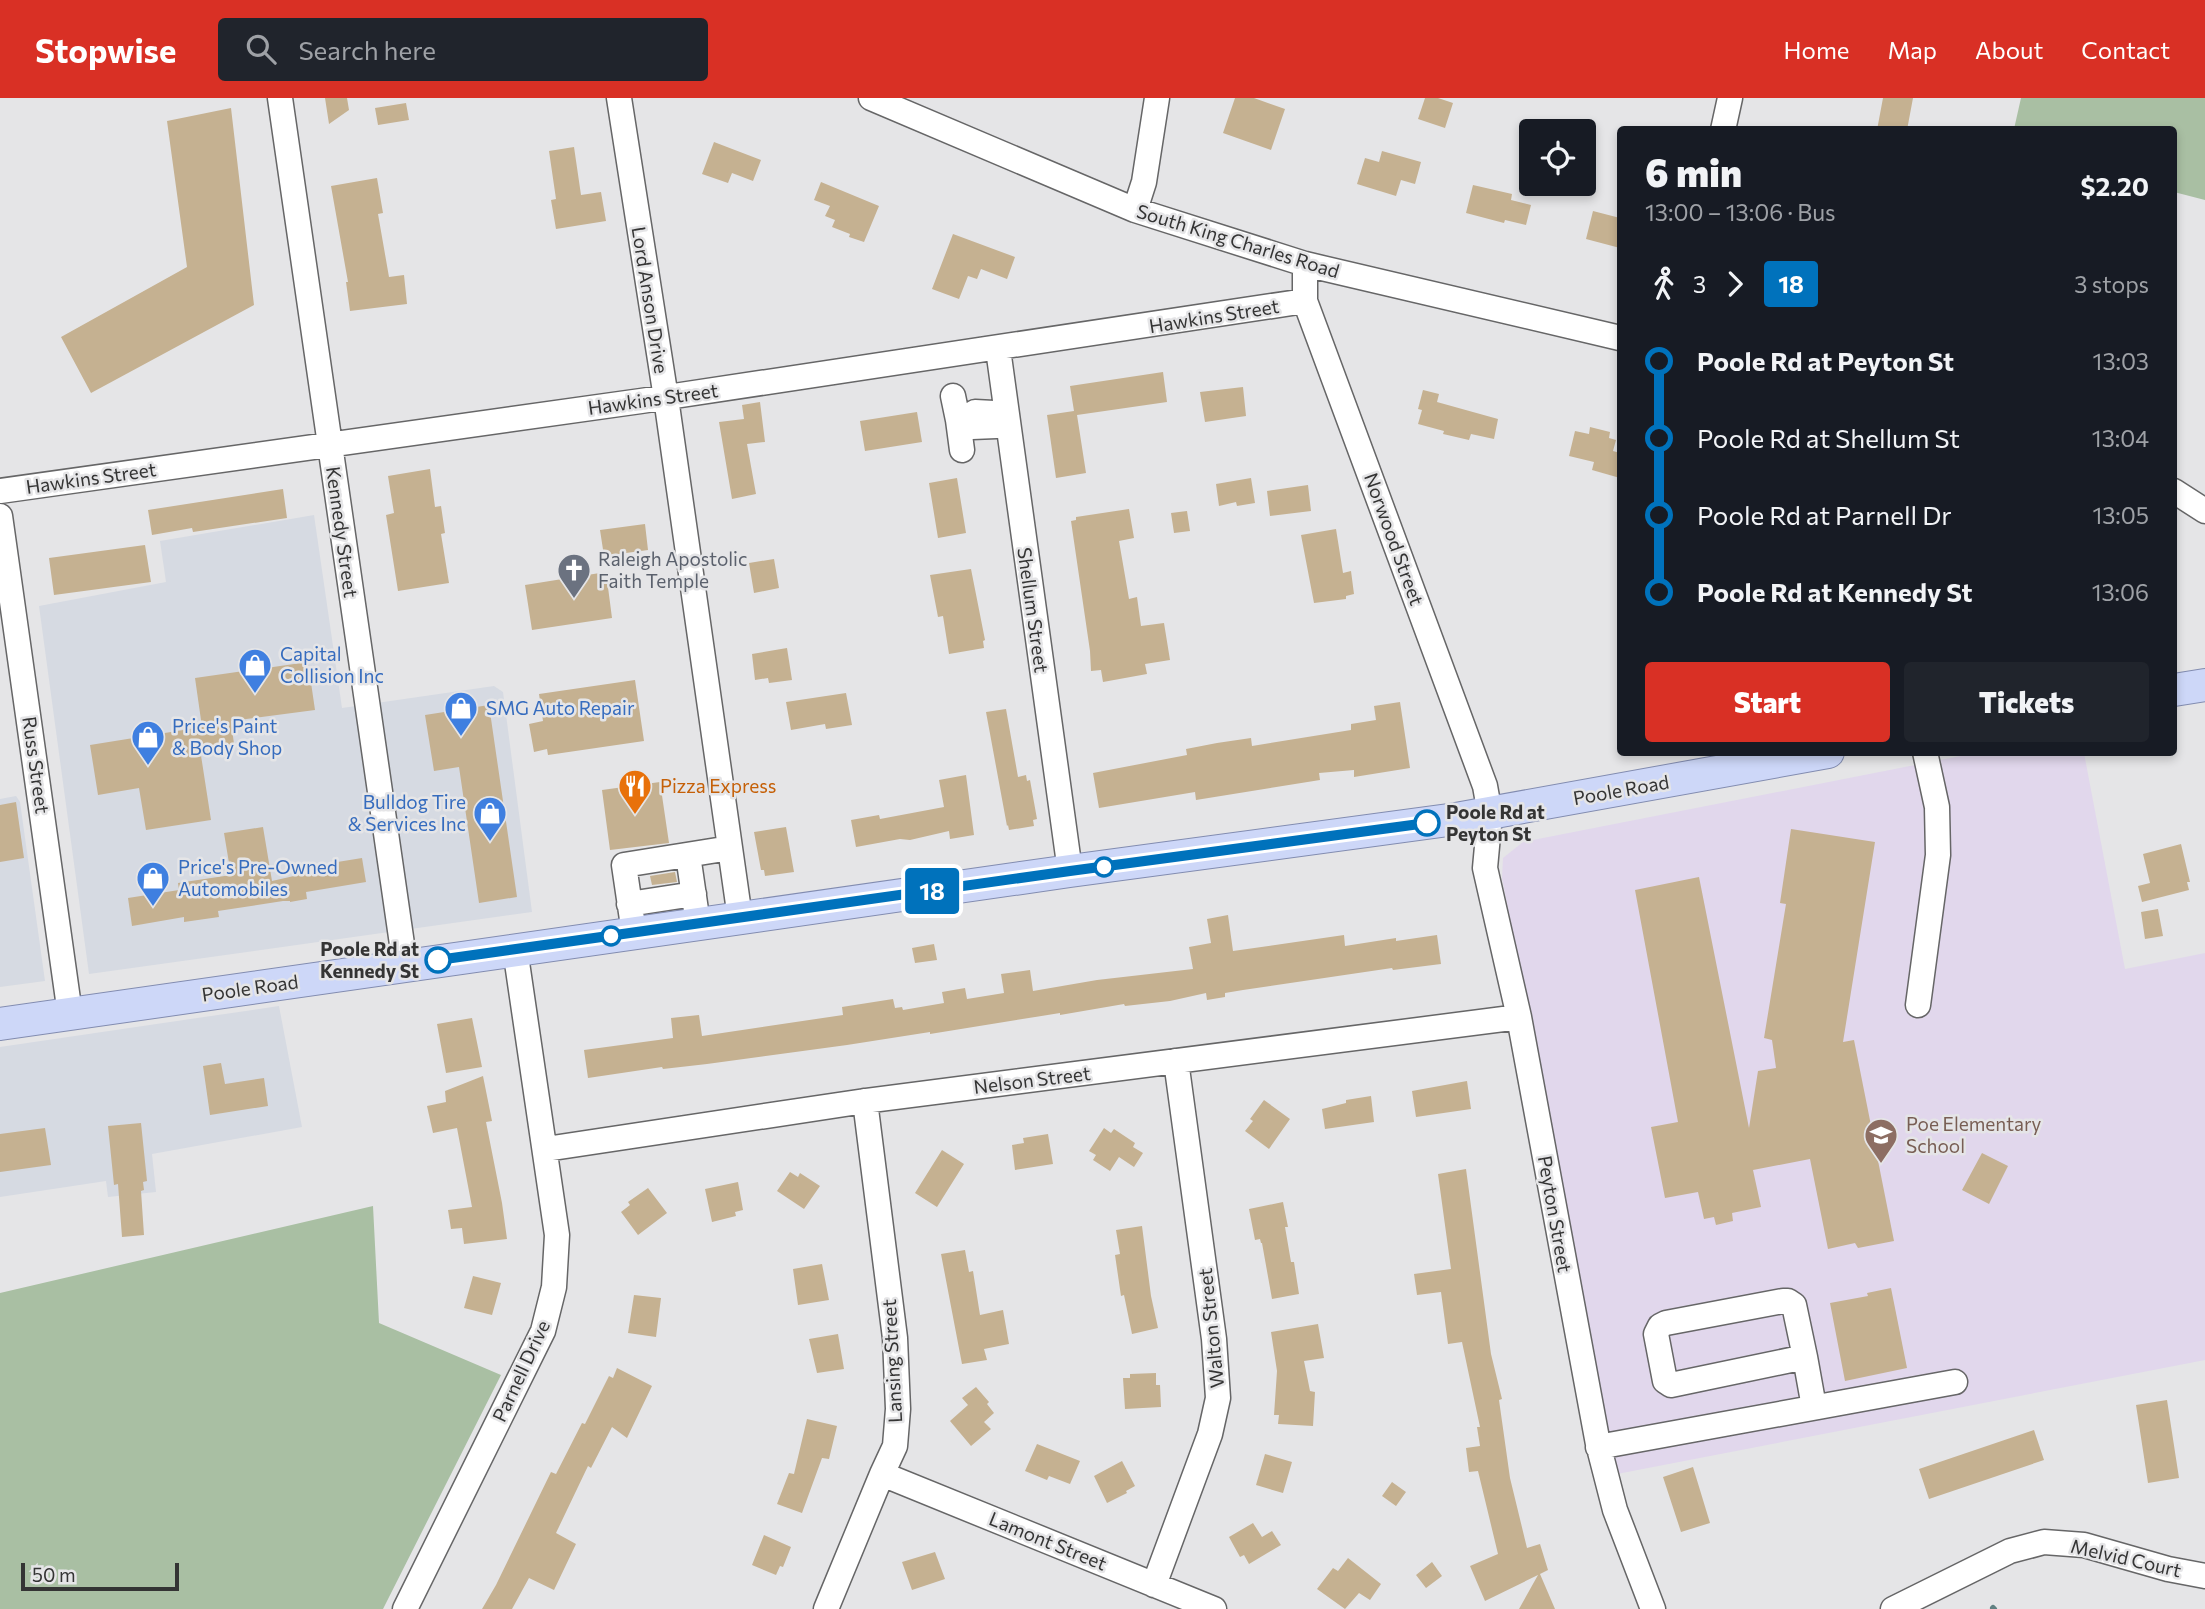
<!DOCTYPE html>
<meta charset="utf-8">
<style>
:root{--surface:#171b24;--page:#20242c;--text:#f1f3f6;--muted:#9ea1a6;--accent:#d93025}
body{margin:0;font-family:Commissioner,sans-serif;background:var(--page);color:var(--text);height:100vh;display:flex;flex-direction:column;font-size:26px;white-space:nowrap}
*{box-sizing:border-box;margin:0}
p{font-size:23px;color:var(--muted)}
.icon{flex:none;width:38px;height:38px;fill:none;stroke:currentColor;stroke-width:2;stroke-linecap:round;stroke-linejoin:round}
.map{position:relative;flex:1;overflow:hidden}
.sheet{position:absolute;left:1617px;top:28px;width:560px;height:630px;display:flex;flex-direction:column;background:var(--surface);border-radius:7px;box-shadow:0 4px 10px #0003}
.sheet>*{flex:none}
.badge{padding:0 14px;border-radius:5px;font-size:24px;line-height:46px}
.buttons{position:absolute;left:1519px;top:21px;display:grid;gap:14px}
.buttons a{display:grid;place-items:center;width:77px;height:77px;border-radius:7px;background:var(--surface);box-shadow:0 4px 10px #0003;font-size:35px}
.scale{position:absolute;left:21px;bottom:18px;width:158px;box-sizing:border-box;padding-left:7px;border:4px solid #343434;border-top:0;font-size:19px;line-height:24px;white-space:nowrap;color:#343434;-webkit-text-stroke:5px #e5e5e7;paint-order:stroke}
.map>.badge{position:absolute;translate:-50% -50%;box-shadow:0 0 0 4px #fff}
.legs{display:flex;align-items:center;gap:10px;height:77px;padding:0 28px;font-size:23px}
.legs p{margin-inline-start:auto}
.summary{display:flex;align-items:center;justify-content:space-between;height:119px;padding:0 28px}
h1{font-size:38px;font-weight:800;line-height:52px}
.action{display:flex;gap:14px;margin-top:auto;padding:14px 28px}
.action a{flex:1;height:80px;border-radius:7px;background:var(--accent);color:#fff;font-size:28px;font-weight:800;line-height:80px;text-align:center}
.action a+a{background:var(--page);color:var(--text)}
ul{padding:0 28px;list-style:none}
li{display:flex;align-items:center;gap:24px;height:77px;font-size:26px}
li i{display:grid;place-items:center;width:10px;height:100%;margin:0 9px;background:currentColor}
li i::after{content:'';width:18px;height:18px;margin:-9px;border:5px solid;border-radius:50%;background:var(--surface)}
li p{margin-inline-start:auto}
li:first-child i{background:linear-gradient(#0000 50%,currentColor 0)}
li:last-child i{background:linear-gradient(currentColor 50%,#0000 0)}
header{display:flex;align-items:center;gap:42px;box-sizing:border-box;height:98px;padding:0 35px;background:var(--accent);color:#fff}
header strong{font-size:33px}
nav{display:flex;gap:38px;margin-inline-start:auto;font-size:24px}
.search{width:490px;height:63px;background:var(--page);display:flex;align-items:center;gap:18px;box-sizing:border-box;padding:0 24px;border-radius:7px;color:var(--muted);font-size:26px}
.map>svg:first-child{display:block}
.built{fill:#d6dae2}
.education{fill:#e1d7ec}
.green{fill:#a9bfa3}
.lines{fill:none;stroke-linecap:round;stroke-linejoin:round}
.stream{stroke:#608082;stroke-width:6}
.building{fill:#c5b191}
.minor-casing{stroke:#666667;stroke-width:27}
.major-casing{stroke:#828cb0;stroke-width:34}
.minor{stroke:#fff;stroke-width:24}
.major{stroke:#cdd7f8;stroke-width:32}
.line-1-casing{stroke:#fff;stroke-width:16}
.line-1{stroke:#0072bc;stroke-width:10}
.stop-1-dot{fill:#fff;stroke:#0072bc;stroke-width:3.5}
.labels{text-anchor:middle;stroke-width:5;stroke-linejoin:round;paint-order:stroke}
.street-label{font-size:19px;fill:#343434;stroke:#e5e5e7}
.worship-label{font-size:19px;fill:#5b616d;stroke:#e5e5e7;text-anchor:start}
.shop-label{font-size:19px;fill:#366cbe;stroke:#e5e5e7;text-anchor:start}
.food-label{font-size:19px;fill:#c56008;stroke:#e5e5e7;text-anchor:start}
.stop-label{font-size:19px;font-weight:bold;fill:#343434;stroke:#e5e5e7;text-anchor:start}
.education-label{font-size:19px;fill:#785e54;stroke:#e5e5e7;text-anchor:start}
</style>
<header>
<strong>Stopwise</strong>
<div class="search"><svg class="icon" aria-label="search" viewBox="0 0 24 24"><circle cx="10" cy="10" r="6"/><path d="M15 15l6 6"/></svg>Search here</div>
<nav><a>Home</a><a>Map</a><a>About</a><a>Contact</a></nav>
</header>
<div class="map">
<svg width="2205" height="1511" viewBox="0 0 2205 1511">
<rect width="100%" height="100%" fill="#e5e5e7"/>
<!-- built -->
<path class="built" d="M314,417L342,610L494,588L503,594L532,814L89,876L39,508L166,484L160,443Z
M16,698L20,704L45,883L0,889V701Z
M279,908L302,1029L152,1056L156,1094L108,1099L106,1083L0,1099V949Z"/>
<!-- education -->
<path class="education" d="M1976,655H2084L2125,871L2205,855V1262L1617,1376L1502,780L1503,760L1523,744Z"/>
<!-- green -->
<path class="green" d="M2021,0H2205V102L2174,94V32L2014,31Z
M373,1108L379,1225L501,1277L383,1511H0V1195Z"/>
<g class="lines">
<!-- stream -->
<path class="stream" d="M1993,1510L1994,1511"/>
</g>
<!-- building -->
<path class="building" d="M325,0H347L349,12L329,26Z
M1235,0H1254L1285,11L1271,52L1223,35Z
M1425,0H1438L1453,5L1445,30L1418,21Z
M1883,0H1913L1907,32H1877Z
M406,5L409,22L378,27L375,10Z
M231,10L254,207L91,295L61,239L187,169L167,23Z
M714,44L761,62L753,83L732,75L728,85L702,76Z
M574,49L581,97L601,94L606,123L556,131L551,102L556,101L549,53Z
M1382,53L1421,64L1415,86L1401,82L1396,98L1357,86L1365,60L1379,64Z
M377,80L383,115L378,116L389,179L404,177L407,206L350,213L346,184H348L331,88Z
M821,84L879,108L864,144L849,139L850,136L832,129L835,122L825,118L830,108L814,102Z
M1473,87L1512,96L1511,102L1531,107L1526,127L1505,122L1504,125L1466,115Z
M1593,113L1620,120V150L1586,141Z
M953,136L1015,159L1007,181L981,171L977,181L968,178L959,201L932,191Z
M1163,274L1167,304L1077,317L1086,375L1056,380L1047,317L1074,313L1070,288Z
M1243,289L1246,318L1205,324L1200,294Z
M1423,292L1439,296L1437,304L1498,321L1494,341L1471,336L1469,342L1443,336L1444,333L1418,326L1422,312L1418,311Z
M760,304L765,344L747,346L756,396L732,401L719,324L744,321L742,307Z
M917,314L922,344L865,353L860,323Z
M1590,329L1610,334L1609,340L1616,342L1613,353L1620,355V380L1592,372L1594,364L1569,358L1575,333L1589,336Z
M430,371L435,409L441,408L445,435L441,436L449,485L398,493L386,417L394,415L388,378Z
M957,380L966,435L938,440L929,385Z
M1251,380L1255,405L1237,408L1236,404L1219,408L1216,386Z
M1308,387L1311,413L1270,418L1267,393Z
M283,391L287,420L193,434L192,430L152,437L148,412Z
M1129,411L1134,440L1119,443L1129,501L1137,499L1141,528L1164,525L1170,562L1145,566L1147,576L1103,584L1101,572L1091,573L1090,553L1071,423L1076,422V419Z
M1187,413L1190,433L1174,435L1171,415Z
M645,426L648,452L604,458L600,432Z
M1336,431L1343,475L1351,473L1354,496L1346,498V501L1314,505L1301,437Z
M145,447L151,484L54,497L49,460Z
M774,461L779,490L754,495L749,465Z
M971,471L985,542L983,543L984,550L949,556L943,518L938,519L930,477Z
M606,474L612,520L532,532L525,487Z
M787,550L792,582L769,585L768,580L755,582L752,556Z
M308,564L315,612L231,623L234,646L200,651L211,722L146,732L139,690L98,697L90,647L202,629L195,580Z
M635,582L644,643L548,657L547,651L534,654L529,626L543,623L539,596Z
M846,595L852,627L826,631L825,626L791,632L786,604Z
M1400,604L1410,670L1354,679V672L1319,675L1320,682L1196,702L1195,694L1099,710L1093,675L1187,657L1186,651L1217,645L1251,640L1252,648L1351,632V626L1376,622L1374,608Z
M489,607L517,799L479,805L459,669L434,673L425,617Z
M1006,611L1018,679L1026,677L1027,683L1030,682L1037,721L1033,722L1034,728L1009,732L1008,727L1007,728L986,614Z
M966,677L974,737L950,741L949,733L910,742L900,741L856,749L851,722L879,717L880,721L944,709L939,682Z
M660,684L669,745L610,752L602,692Z
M16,704L24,760L0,764V707Z
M263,729L272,783L320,772L319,767L362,760L366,784L306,794L307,801L290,804V803H283L218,813L219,819L184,824V819L132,828L128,800L179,792L178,785L231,777L224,735Z
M786,729L794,774L765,778L764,772H761L754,734Z
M1791,731L1875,744L1843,944L1854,942L1894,1143L1858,1150L1855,1145L1828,1151L1810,1061L1753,1072L1761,1109L1732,1115L1733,1123L1716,1127L1714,1119L1704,1121L1698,1094L1665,1100L1651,1029L1678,1024L1635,792L1699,779L1749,1030L1758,973L1776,970L1772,942L1764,940L1786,806L1780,805Z
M2181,746L2190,784H2187L2189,792L2142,804L2138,788L2150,785L2143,756Z
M675,774L677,784L652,787L650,778Z
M2158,811L2163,838L2145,841L2141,814Z
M1228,817L1233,853L1344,837L1345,848L1396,840V843L1437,837L1441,866L1393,872L1392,870L1243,892L1225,895V899L1207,902L1206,895L1170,903L1125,908L1124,906L1060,917V915L930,936V934L847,947L707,966L663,971L662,969L588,980L584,952L673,940L671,920L699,917L702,938L843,917L842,909L893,901L895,910L902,909L903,912L944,905L942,894L965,890L967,901L1004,895L1001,876L1030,872L1033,893L1097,882L1193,871L1189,849L1211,845L1207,821Z
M934,846L937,862L915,865L912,850Z
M472,920L482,969L446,975L437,926Z
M221,965L225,986L264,980L268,1008L210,1017L203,968Z
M483,978L492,1023L486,1024L502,1105L507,1141L464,1146L462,1130L451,1131L448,1112L472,1109L457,1030L433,1035L427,1008L446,1004L445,993Z
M1467,983L1471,1011L1416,1019L1412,993Z
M1371,998L1374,1024L1325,1031L1322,1011L1346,1005V1002Z
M1264,1002L1290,1021L1269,1051L1245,1033L1253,1023L1250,1021Z
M141,1025L147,1083L143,1084L144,1092L141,1093L144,1137L122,1139L118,1086L114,1087L108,1028Z
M45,1030L51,1067L0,1074V1036Z
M1104,1030L1111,1035L1114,1031L1135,1045L1133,1049L1143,1055L1134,1069L1119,1059L1110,1073L1093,1062L1096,1057L1089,1053Z
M1048,1036L1053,1066L1015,1072L1012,1047L1024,1045L1023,1040Z
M942,1052L964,1066L937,1109L915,1095Z
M1982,1055L2008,1068L1989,1106L1962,1092Z
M1466,1071L1491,1256L1502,1301L1499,1302L1510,1380L1527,1450L1540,1446L1548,1472L1540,1476L1555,1511H1519L1538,1477L1485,1503L1470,1468L1498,1456L1478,1373L1469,1374L1466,1350L1480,1348L1477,1329H1480L1462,1244L1448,1246L1441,1194L1417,1197L1414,1176L1451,1171L1438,1076Z
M790,1074L798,1079L800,1075L820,1088L804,1111L777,1093Z
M738,1084L743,1112L735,1114L736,1118L712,1124L705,1091Z
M648,1090L667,1115L638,1137L621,1114L630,1107L628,1104Z
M1283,1104L1288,1129H1285L1291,1164H1294L1299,1196L1272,1201L1262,1145H1261L1260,1141L1255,1142L1249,1111Z
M1142,1128L1151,1198L1158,1230L1132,1236L1124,1197L1121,1198L1115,1157L1120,1156L1116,1132Z
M965,1152L969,1174L973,1173L980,1217L1003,1212L1009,1246L984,1251L987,1262L962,1266L941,1156Z
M822,1166L829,1202L798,1207L793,1171Z
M473,1178L501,1185L492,1217L464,1210Z
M1891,1190L1907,1270L1845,1283L1830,1205L1868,1198L1867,1195Z
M634,1197L661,1200L656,1239L628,1235Z
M1318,1226L1324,1260L1304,1263L1310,1293L1315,1294L1313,1328L1278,1326L1279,1317H1274L1277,1273L1271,1234Z
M838,1236L844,1271L817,1275L809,1241Z
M617,1270L652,1288L627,1340L612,1329L591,1370L588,1368L556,1435L576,1446L554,1492L529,1480L512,1511H482L496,1487L551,1374L556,1376L582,1325L585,1326L609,1278L613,1280Z
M1156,1275V1287H1160L1161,1309L1125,1311L1123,1280H1130V1276Z
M976,1289L989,1304L987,1306L994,1315L984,1324L991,1331L971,1348L950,1323L968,1307L962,1300Z
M2167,1302L2179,1380L2148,1385L2136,1307Z
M807,1321L837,1328L829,1361L822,1360L802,1415L777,1406L789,1375L794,1376Z
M2034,1332L2044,1362L1929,1401L1919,1371Z
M1037,1346L1080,1363L1070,1386L1049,1378L1047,1382L1025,1373Z
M1265,1356L1292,1364L1283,1395L1256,1387Z
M1122,1363L1135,1388L1126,1393L1127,1395L1107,1405L1094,1378Z
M1693,1369L1710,1425L1681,1434L1663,1379Z
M1392,1384L1406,1394L1396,1408L1382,1398Z
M1253,1425L1262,1439L1272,1433L1281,1447L1249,1466L1244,1457L1240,1459L1229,1439Z
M764,1437L791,1449L783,1469L780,1468L776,1477L752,1467Z
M935,1454L945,1481L912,1492L902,1464Z
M1348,1460L1381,1486L1370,1502L1359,1495L1345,1511L1317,1491L1333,1470L1338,1473Z
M1432,1464L1442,1478L1426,1490L1416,1477Z"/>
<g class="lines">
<defs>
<path id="minor" d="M280,0L405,867
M619,0L666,300L740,820
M871,0L1135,112L1305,166L1620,240
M1723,32L1730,0
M1135,112L1144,84L1157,0
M1305,166V203L1485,688L1490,716L1485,770L1519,919L1598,1346L1615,1412L1653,1511
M998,251L1070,773
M953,298L958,322H964
M1001,321L996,328L972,329L964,322L975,314L994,315L1001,321H1007
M958,322L962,352
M0,393L641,303L1305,203
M2174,393L2205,413
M0,418L70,916
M688,757L698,826
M629,806L694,796
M634,835L624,767L730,750
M1918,907L1938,757L1937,709L1925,654
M546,1051L865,1003L1519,919
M1783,1203H1788L1794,1207L1805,1259L1671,1287L1665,1283L1656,1236L1660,1228L1666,1225Z
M1805,1259L1814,1309
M1598,1349L1955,1284
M882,1376L1214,1511
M1154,1487L1210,1336L1218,1300L1214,1241L1176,963
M405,1511L543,1233L554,1189L557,1137L515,851
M826,1511L882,1376L895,1348L898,1311L895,1240L865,1003
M1893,1511L2010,1453L2044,1444L2084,1447L2168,1471L2205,1478"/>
<path id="major" d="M2174,592L2205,587
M0,926L1070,773L1456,721L1828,654"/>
</defs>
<!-- minor casing -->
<use href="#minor" class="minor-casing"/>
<!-- major casing -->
<use href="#major" class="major-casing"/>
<!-- minor -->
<use href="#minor" class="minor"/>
<!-- major -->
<use href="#major" class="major"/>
</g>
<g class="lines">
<defs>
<path id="line-1" d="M438,862L1070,773L1427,725"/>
</defs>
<!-- line-1 casing -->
<use href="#line-1" class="line-1-casing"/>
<!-- line-1 -->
<use href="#line-1" class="line-1"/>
</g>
<!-- icons -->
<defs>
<symbol id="church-pin" viewBox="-11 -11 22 30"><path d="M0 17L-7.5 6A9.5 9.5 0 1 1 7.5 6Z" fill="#6b7280" stroke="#e5e5e7"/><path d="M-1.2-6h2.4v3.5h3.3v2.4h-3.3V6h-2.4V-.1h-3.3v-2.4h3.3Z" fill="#fff"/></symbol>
<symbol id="shop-pin" viewBox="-11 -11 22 30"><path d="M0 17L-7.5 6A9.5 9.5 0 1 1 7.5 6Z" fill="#3f7fe0" stroke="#e5e5e7"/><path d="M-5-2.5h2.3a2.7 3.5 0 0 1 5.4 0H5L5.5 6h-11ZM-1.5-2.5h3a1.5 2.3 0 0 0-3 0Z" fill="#fff"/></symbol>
<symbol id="restaurant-pin" viewBox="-11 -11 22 30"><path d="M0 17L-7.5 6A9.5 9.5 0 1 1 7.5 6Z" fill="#e8710a" stroke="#e5e5e7"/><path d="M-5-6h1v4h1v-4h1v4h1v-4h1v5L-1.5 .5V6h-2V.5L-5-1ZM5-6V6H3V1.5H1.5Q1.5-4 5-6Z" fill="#fff"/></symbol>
<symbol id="school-pin" viewBox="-11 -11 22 30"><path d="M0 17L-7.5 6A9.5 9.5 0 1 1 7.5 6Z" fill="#8d6e63" stroke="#e5e5e7"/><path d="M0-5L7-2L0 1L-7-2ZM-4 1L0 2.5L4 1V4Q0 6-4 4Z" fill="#fff"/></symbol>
</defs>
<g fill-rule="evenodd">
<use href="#church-pin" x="555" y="453" width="38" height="52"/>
<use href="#shop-pin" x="236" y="548" width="38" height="52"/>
<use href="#shop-pin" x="442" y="591" width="38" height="52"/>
<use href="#shop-pin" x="129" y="620" width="38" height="52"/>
<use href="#restaurant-pin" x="616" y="669" width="38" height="52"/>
<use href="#shop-pin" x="471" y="696" width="38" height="52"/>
<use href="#shop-pin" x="134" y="761" width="38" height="52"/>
<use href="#school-pin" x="1862" y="1018" width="38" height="52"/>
</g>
<!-- markers -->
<g class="stop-1-dot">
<circle cx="1427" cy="725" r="12"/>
<circle cx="1104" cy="769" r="9"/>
<circle cx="611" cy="838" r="9"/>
<circle cx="438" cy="862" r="12"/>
</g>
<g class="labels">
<!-- street labels -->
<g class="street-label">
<text transform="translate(1238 143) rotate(17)" y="7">South King Charles Road</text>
<text transform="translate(650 202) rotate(81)" y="7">Lord Anson Drive</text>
<text transform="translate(1214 218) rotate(-9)" y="7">Hawkins Street</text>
<text transform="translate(653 301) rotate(-8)" y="7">Hawkins Street</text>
<text transform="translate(91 380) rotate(-8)" y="7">Hawkins Street</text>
<text transform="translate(342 434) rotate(82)" y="7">Kennedy Street</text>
<text transform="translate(1394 441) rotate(70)" y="7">Norwood Street</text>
<text transform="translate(1033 512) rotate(82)" y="7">Shellum Street</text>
<text transform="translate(36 667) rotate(82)" y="7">Russ Street</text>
<text transform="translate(1621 692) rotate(-10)" y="7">Poole Road</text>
<text transform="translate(250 890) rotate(-8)" y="7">Poole Road</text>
<text transform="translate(1032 982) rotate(-7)" y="7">Nelson Street</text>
<text transform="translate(1555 1116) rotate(80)" y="7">Peyton Street</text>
<text transform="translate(1211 1230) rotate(-96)" y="7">Walton Street</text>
<text transform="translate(892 1263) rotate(-93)" y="7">Lansing Street</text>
<text transform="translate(521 1273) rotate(-65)" y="7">Parnell Drive</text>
<text transform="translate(1048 1443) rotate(22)" y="7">Lamont Street</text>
<text transform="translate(2126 1460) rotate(13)" y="7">Melvid Court</text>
</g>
<!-- worship labels -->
<g class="worship-label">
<text x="598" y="468">Raleigh Apostolic<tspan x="598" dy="22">Faith Temple</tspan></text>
</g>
<!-- shop labels -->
<g class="shop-label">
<text x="280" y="563">Capital<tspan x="280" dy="22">Collision Inc</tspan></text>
<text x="486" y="617">SMG Auto Repair</text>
<text x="172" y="635">Price's Paint<tspan x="172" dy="22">&amp; Body Shop</tspan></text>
<text x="466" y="711" text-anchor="end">Bulldog Tire<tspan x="466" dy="22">&amp; Services Inc</tspan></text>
<text x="178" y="776">Price's Pre-Owned<tspan x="178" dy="22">Automobiles</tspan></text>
</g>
<!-- food labels -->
<g class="food-label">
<text x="660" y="695">Pizza Express</text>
</g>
<!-- stop labels -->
<g class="stop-label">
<text x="1446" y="721">Poole Rd at<tspan x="1446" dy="22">Peyton St</tspan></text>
<text x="419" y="858" text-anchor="end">Poole Rd at<tspan x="419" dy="22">Kennedy St</tspan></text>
</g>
<!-- education labels -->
<g class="education-label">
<text x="1906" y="1033">Poe Elementary<tspan x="1906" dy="22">School</tspan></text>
</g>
</g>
</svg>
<div class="buttons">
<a><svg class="icon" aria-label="locate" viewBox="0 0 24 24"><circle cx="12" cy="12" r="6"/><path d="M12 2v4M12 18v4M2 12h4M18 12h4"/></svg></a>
</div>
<div class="scale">50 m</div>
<b class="badge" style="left:932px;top:793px;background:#0072bc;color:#fff">18</b>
<section class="sheet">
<div class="summary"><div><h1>6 min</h1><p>13:00 – 13:06 · Bus</p></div><b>$2.20</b></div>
<div class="legs"><svg class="icon" aria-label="walk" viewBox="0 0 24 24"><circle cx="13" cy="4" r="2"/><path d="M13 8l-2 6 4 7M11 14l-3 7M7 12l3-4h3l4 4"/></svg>3<svg class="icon" aria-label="forward" viewBox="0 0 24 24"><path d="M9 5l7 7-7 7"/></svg><b class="badge" style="background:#0072bc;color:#fff">18</b><p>3 stops</p></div>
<ul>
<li><i style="color:#0072bc"></i><b>Poole Rd at Peyton St</b><p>13:03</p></li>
<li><i style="color:#0072bc"></i><span>Poole Rd at Shellum St</span><p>13:04</p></li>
<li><i style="color:#0072bc"></i><span>Poole Rd at Parnell Dr</span><p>13:05</p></li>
<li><i style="color:#0072bc"></i><b>Poole Rd at Kennedy St</b><p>13:06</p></li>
</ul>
<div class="action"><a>Start</a><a>Tickets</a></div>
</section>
</div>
